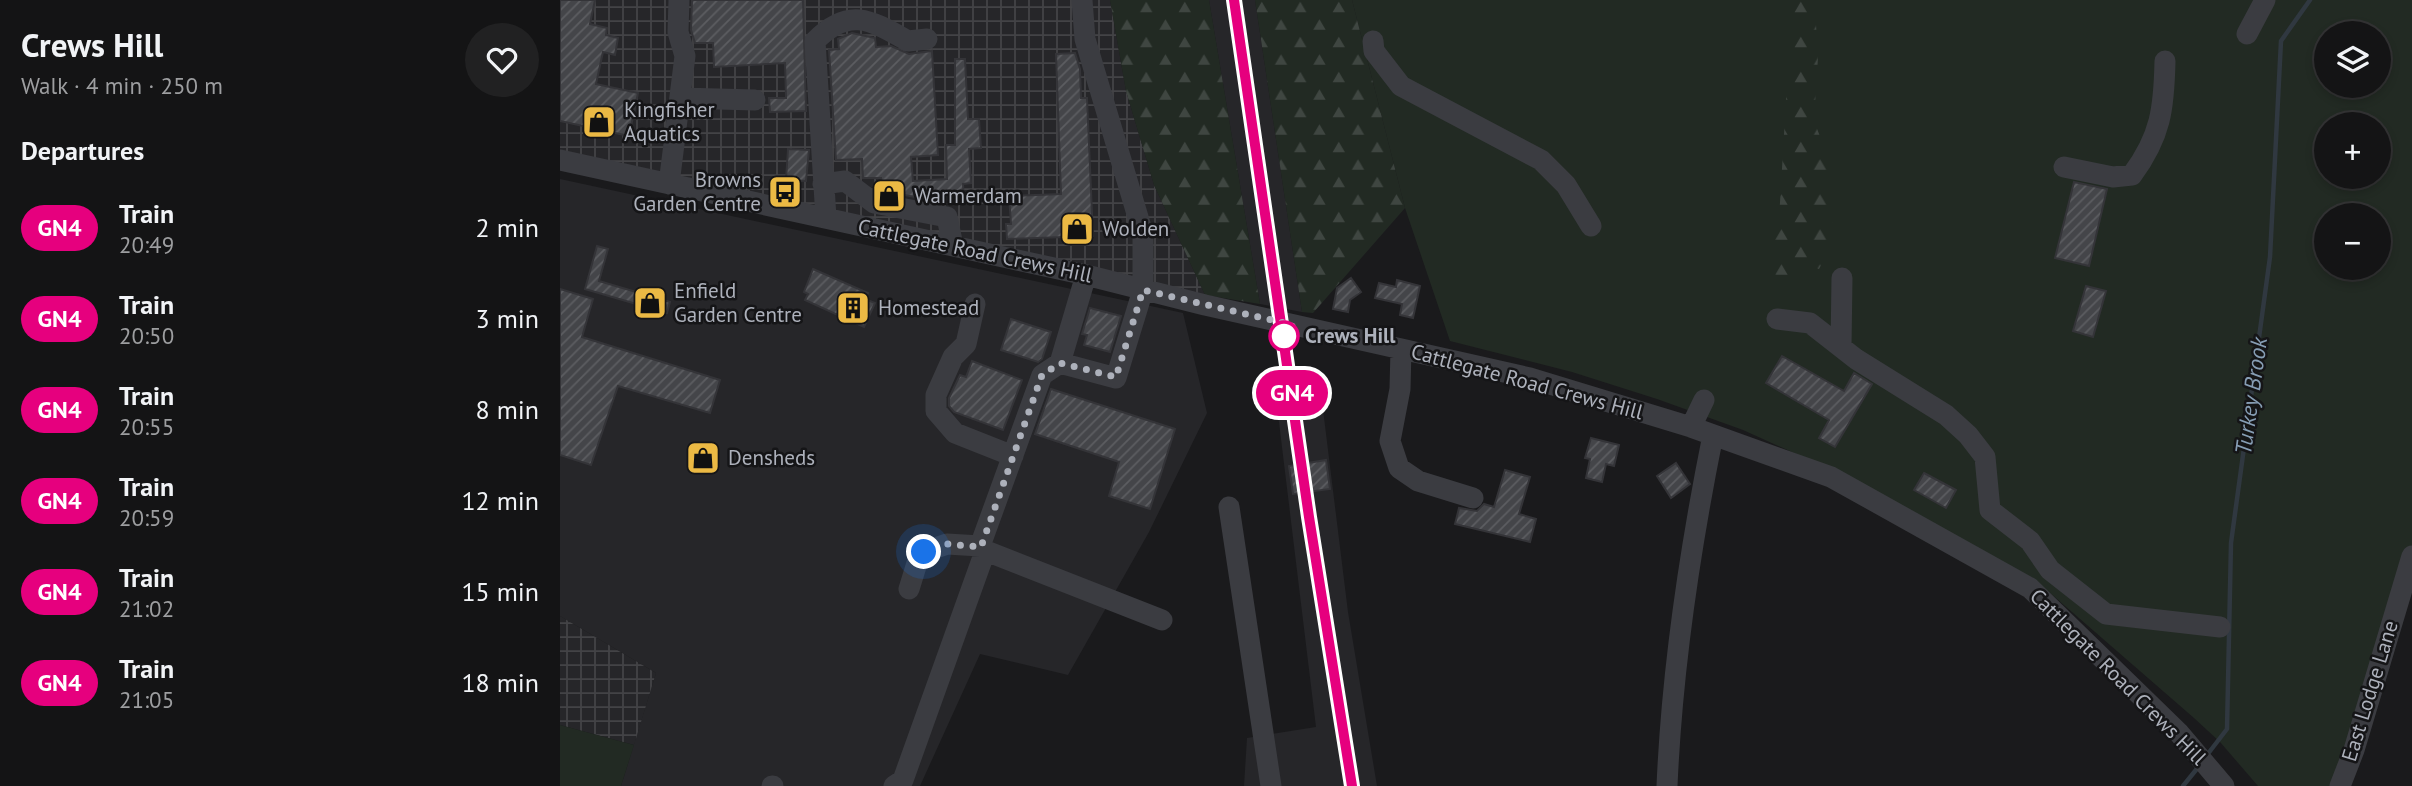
<!DOCTYPE html>
<meta charset="utf-8">
<style>
:root{--surface:#141415;--page:#212122;--text:#f1f3f6;--muted:#9d9ea0;--line:#333334}
body{margin:0;font-family:"PT Sans",sans-serif;background:var(--page);color:var(--text);height:100vh;display:flex;flex-direction:column;font-size:26px;white-space:nowrap}
*{box-sizing:border-box;margin:0}
p{font-size:23px;color:var(--muted)}
.icon{flex:none;width:38px;height:38px;fill:none;stroke:currentColor;stroke-width:2;stroke-linecap:round;stroke-linejoin:round}
.map{position:relative;flex:1;overflow:hidden}
.details{display:flex;flex-direction:column;background:var(--surface);width:560px}
.details>*{flex:none}
.badge{padding:0 14px;border-radius:23px;font-size:24px;line-height:46px}
.fabs{position:absolute;left:1754px;top:21px;display:grid;gap:14px}
.fabs a{display:grid;place-items:center;width:77px;height:77px;border-radius:50%;background:var(--surface);box-shadow:0 4px 10px #0003,0 0 0 2px var(--line);font-size:35px}
.you{position:absolute;width:35px;height:35px;margin:-18px;border:5px solid #fff;border-radius:50%;background:#1a73e8;box-shadow:0 0 0 10px #1a73e833}
.map>.badge{position:absolute;translate:-50% -50%;box-shadow:0 0 0 4px #fff}
h2{padding:0 21px;font-size:26px;line-height:63px}
.round{display:grid;place-items:center;flex:none;width:74px;height:74px;border-radius:37px;background:var(--page)}
.head{display:flex;align-items:center;justify-content:space-between;height:119px;padding:0 21px}
h1{font-size:33px;font-weight:700;line-height:52px}
ul{padding:0;list-style:none}
li{display:flex;align-items:center;gap:21px;height:91px;padding:0 21px}
li div{flex:1}
li b{display:block;font-size:26px}
li em{font-style:normal}
li .badge{min-width:77px;font-weight:700;text-align:center}
main{display:flex;flex:1;min-height:0}
.map>svg:first-child{display:block}
.built{fill:#262629}
.industrial{fill:url(#industrial-grid)}
.green{fill:#222a23;fill-rule:evenodd}
.forest{fill:url(#forest-firs)}
.lines{fill:none;stroke-linecap:round;stroke-linejoin:round}
.stream{stroke:#303840;stroke-width:4.5}
.building{fill:url(#building-hatch);stroke:#343438;stroke-width:2}
.minor{stroke:#3b3c41;stroke-width:21}
.rail{stroke:#4e5056;stroke-width:4.5;stroke-dasharray:9 7;stroke-linecap:butt}
.line-casing{stroke:#fff;stroke-width:16}
.line{stroke:#e6007e;stroke-width:10}
.walk{stroke:#adb1bb;stroke-width:7;stroke-dasharray:0 12.6}
.stop-dot{fill:#fff;stroke:#e6007e;stroke-width:3.5}
.labels{text-anchor:middle;stroke-width:5;stroke-linejoin:round;paint-order:stroke}
.poi-label{font-size:21px;fill:#adb1bb;stroke:#151517;text-anchor:start}
.street-label{font-size:21px;fill:#adb1bb;stroke:#151517}
.stop-label{font-size:21px;font-weight:bold;fill:#adb1bb;stroke:#151517;text-anchor:start}
.water-label{font-size:23px;font-style:italic;fill:#869db4;stroke:#151517}
</style>
<main>
<section class="details">
<div class="head"><div><h1>Crews Hill</h1><p>Walk · 4 min · 250 m</p></div><a class="round"><svg class="icon" aria-label="heart" viewBox="0 0 24 24"><path d="M12 20l-8-8c-3-5 5-10 8-4 3-6 11-1 8 4z"/></svg></a></div>
<h2>Departures</h2>
<ul>
<li><span class="badge" style="background:#e6007e;color:#fff">GN4</span><div><b>Train</b><p>20:49</p></div><em>2 min</em></li>
<li><span class="badge" style="background:#e6007e;color:#fff">GN4</span><div><b>Train</b><p>20:50</p></div><em>3 min</em></li>
<li><span class="badge" style="background:#e6007e;color:#fff">GN4</span><div><b>Train</b><p>20:55</p></div><em>8 min</em></li>
<li><span class="badge" style="background:#e6007e;color:#fff">GN4</span><div><b>Train</b><p>20:59</p></div><em>12 min</em></li>
<li><span class="badge" style="background:#e6007e;color:#fff">GN4</span><div><b>Train</b><p>21:02</p></div><em>15 min</em></li>
<li><span class="badge" style="background:#e6007e;color:#fff">GN4</span><div><b>Train</b><p>21:05</p></div><em>18 min</em></li>
</ul>
</section>
<div class="map">
<svg width="1852" height="786" viewBox="0 0 1852 786">
<defs>
<pattern id="industrial-grid" width="8" height="8" patternUnits="userSpaceOnUse" patternTransform="scale(1.75)"><rect width="8" height="8" fill="#262629"/><path d="M0 4h8M4 0v8" fill="none" stroke="#434346"/></pattern>
<pattern id="forest-firs" width="22" height="20" patternUnits="userSpaceOnUse" patternTransform="scale(1.75)"><rect width="22" height="20" fill="#222a23"/><path d="M5 1l3.5 6h-7zM16 11l3.5 6h-7z" fill="#3f4641"/></pattern>
<pattern id="building-hatch" width="6" height="6" patternUnits="userSpaceOnUse" patternTransform="scale(1.75)"><rect width="6" height="6" fill="#444549"/><path d="M-1 1l2-2M0 6l6-6M5 7l2-2" fill="none" stroke="#5c5d61"/></pattern>
</defs>
<rect width="100%" height="100%" fill="#1a1a1c"/>
<!-- built -->
<path class="built" d="M649,0H695L742,312L700,304Z
M0,179L623,313L647,413L589,532L508,675L420,654L360,786H61L96,673L0,616Z
M713,373L759,377L788,612L817,786H684L687,738L756,727Z"/>
<!-- industrial -->
<path class="industrial" d="M0,0H550L566,91L594,185L645,295L0,153Z
M0,616L96,673L74,745L0,725Z"/>
<!-- green -->
<path class="green" d="M792,0H1852V562L1785,786H1698L1660,742L1634,718L1474,579L1274,471L1183,430L1097,399L1012,372L890,341L845,208ZM1766,33H1818V86H1766ZM1766,124H1818V177H1766ZM1766,215H1818V268H1766Z
M0,725L74,745L61,786H0Z"/>
<!-- forest -->
<path class="forest" d="M550,0H649L700,304L645,295L594,185L566,91Z
M695,0H792L845,208L753,313L742,312Z
M1232,0H1253L1255,8L1258,57L1254,121L1268,157L1274,241L1259,269L1238,263L1218,287L1211,255L1219,219Z"/>
<g class="lines">
<!-- stream -->
<path class="stream" d="M1647,755L1667,729L1671,543L1710,257L1721,41L1750,0
M1623,786L1640,765"/>
</g>
<!-- building -->
<path class="building" d="M0,0H35L30,24L47,28L46,35L58,38L55,55L43,52L36,84L78,93L69,136L0,121Z
M132,0H243L246,111L210,112L209,98H226L225,63L154,67L153,43H135L131,30Z
M292,33L315,38L316,47L331,46L349,54L372,51L378,155L351,157L353,181L387,179L386,145H395V59H405L408,119H419L421,148L409,149L411,183L403,184L404,200L379,202V192L354,194L355,197L322,191L321,178H303L302,159L276,160L269,50L279,49L278,39Z
M515,53L520,69L521,98H527L533,236L447,239L446,224H451L449,196L501,194L496,54Z
M228,149L249,150L246,181L226,180Z
M1514,182L1547,189L1529,266L1495,258Z
M37,246L48,249L39,281L110,302L107,313L25,289Z
M253,269L308,293L305,299L315,303L304,327L245,300L248,294L244,292Z
M791,278L801,292L790,300L788,312L773,309L777,288Z
M837,280L860,286L853,318L840,315L842,304L815,298L819,283L836,287Z
M1526,286L1546,291L1533,337L1513,331Z
M0,289L33,299L22,337L160,380L150,413L58,386L31,465L0,455Z
M530,308L561,316L550,352L524,345L527,335L522,334Z
M451,319L491,332L482,359L478,362L441,350Z
M1222,356L1284,391L1294,373L1312,384L1275,447L1259,438L1269,420L1206,383Z
M412,361L462,380L443,430L394,412L389,406V398L400,375L406,377Z
M491,389L615,429L590,509L549,496L559,462L475,434Z
M1031,438L1059,445L1054,466L1046,464L1042,482L1026,478L1030,459L1025,458Z
M766,460L770,489L733,494L729,466Z
M1116,463L1130,484L1111,498L1097,476Z
M945,470L970,477L959,514L976,519L970,542L895,524L899,508L917,511L924,504L934,507Z
M1364,473L1396,490L1386,508L1354,490Z"/>
<g class="lines">
<!-- minor -->
<path class="minor" d="M1687,34L1705,0
M813,41L814,51L841,86L981,160L1006,185L1031,226
M121,98L195,100
M0,160L526,275L645,305L970,378L1131,427L1271,477L1470,588L1619,733L1664,786
M1504,167L1553,177L1572,175C1601,136 1604,108 1605,61
M109,184L125,56L118,32L119,0
M263,184L285,181L314,203L387,217L393,246
M266,218L255,41C289,6 311,20 348,41L367,39
M415,304L406,344L393,357L376,395V411L395,433L453,456
M1217,319L1250,323L1296,359L1386,415L1408,435L1425,457L1430,510L1470,541L1490,570L1546,614L1660,627
M1281,347L1282,278
M841,349L840,389L830,441L839,468L858,481L913,498
M500,363L556,378L583,290V234L525,39L522,0
M1131,427L1144,400
M669,507L711,786
M421,549L602,620
M349,589L357,563L364,552L387,544L420,546
M212,786H213
M334,786L343,780L423,557L420,546L482,375L500,363L526,275
M1107,786C1112,669 1130,549 1153,435
M1780,786L1794,750L1852,556"/>
<!-- rail -->
<path class="rail" d="M674,0L792,786"/>
</g>
<g class="lines">
<defs>
<path id="line" d="M674,0L749,517L792,786"/>
</defs>
<!-- line casing -->
<use href="#line" class="line-casing"/>
<!-- line -->
<use href="#line" class="line"/>
<!-- walk -->
<path class="walk" d="M364,552L387,544L421,547L482,375L500,363L556,377L583,290L733,325L724,336"/>
</g>
<!-- icons -->
<defs>
<symbol id="shop-square" viewBox="-11 -11 22 22"><rect x="-9" y="-9" width="18" height="18" rx="4" fill="#ebb944" stroke="#151517"/><path d="M-5-2.5h2.3a2.7 3.5 0 0 1 5.4 0H5L5.5 6h-11ZM-1.5-2.5h3a1.5 2.3 0 0 0-3 0Z" fill="#111"/></symbol>
<symbol id="bus-square" viewBox="-11 -11 22 22"><rect x="-9" y="-9" width="18" height="18" rx="4" fill="#ebb944" stroke="#151517"/><path d="M-5-6H5V4H4V6H2V4H-2V6H-4V4H-5ZM-3.5-4V0h7V-4ZM-3.5 1.2v1.5H-2V1.2ZM2 1.2v1.5H3.5V1.2Z" fill="#111"/></symbol>
<symbol id="building-square" viewBox="-11 -11 22 22"><rect x="-9" y="-9" width="18" height="18" rx="4" fill="#ebb944" stroke="#151517"/><path d="M-4-6H4V6H1V3H-1V6H-4ZM-2.5-4.3h1.7v1.8h-1.7ZM.8-4.3h1.7v1.8H.8ZM-2.5-1h1.7V.8h-1.7ZM.8-1h1.7V.8H.8Z" fill="#111"/></symbol>
</defs>
<g fill-rule="evenodd">
<use href="#shop-square" x="20" y="103" width="38" height="38"/>
<use href="#bus-square" x="206" y="173" width="38" height="38"/>
<use href="#shop-square" x="310" y="177" width="38" height="38"/>
<use href="#shop-square" x="498" y="210" width="38" height="38"/>
<use href="#shop-square" x="71" y="284" width="38" height="38"/>
<use href="#building-square" x="274" y="289" width="38" height="38"/>
<use href="#shop-square" x="124" y="439" width="38" height="38"/>
</g>
<!-- markers -->
<circle class="stop-dot" cx="724" cy="336" r="14"/>
<g class="labels">
<!-- poi labels -->
<g class="poi-label">
<text x="64" y="117">Kingfisher<tspan x="64" dy="24">Aquatics</tspan></text>
<text x="201" y="187" text-anchor="end">Browns<tspan x="201" dy="24">Garden Centre</tspan></text>
<text x="354" y="203">Warmerdam</text>
<text x="542" y="236">Wolden</text>
<text x="114" y="298">Enfield<tspan x="114" dy="24">Garden Centre</tspan></text>
<text x="318" y="315">Homestead</text>
<text x="168" y="465">Densheds</text>
</g>
<!-- street labels -->
<g class="street-label">
<text transform="translate(415 251) rotate(12)" y="7">Cattlegate Road Crews Hill</text>
<text transform="translate(967 382) rotate(15)" y="7">Cattlegate Road Crews Hill</text>
<text transform="translate(1558 677) rotate(45)" y="7">Cattlegate Road Crews Hill</text>
<text transform="translate(1810 691) rotate(-73)" y="7">East Lodge Lane</text>
</g>
<!-- stop labels -->
<g class="stop-label">
<text x="745" y="343">Crews Hill</text>
</g>
<!-- water labels -->
<g class="water-label">
<text transform="translate(1691 396) rotate(-82)" y="8">Turkey Brook</text>
</g>
</g>
</svg>
<div class="fabs">
<a><svg class="icon" aria-label="layers" viewBox="0 0 24 24"><path d="M12 4l9 5-9 5-9-5zM3 14l9 5 9-5"/></svg></a>
<a>+</a>
<a>−</a>
</div>
<div class="you" style="left:364px;top:552px"></div>
<b class="badge" style="left:732px;top:393px;background:#e6007e;color:#fff">GN4</b>
</div>
</main>
